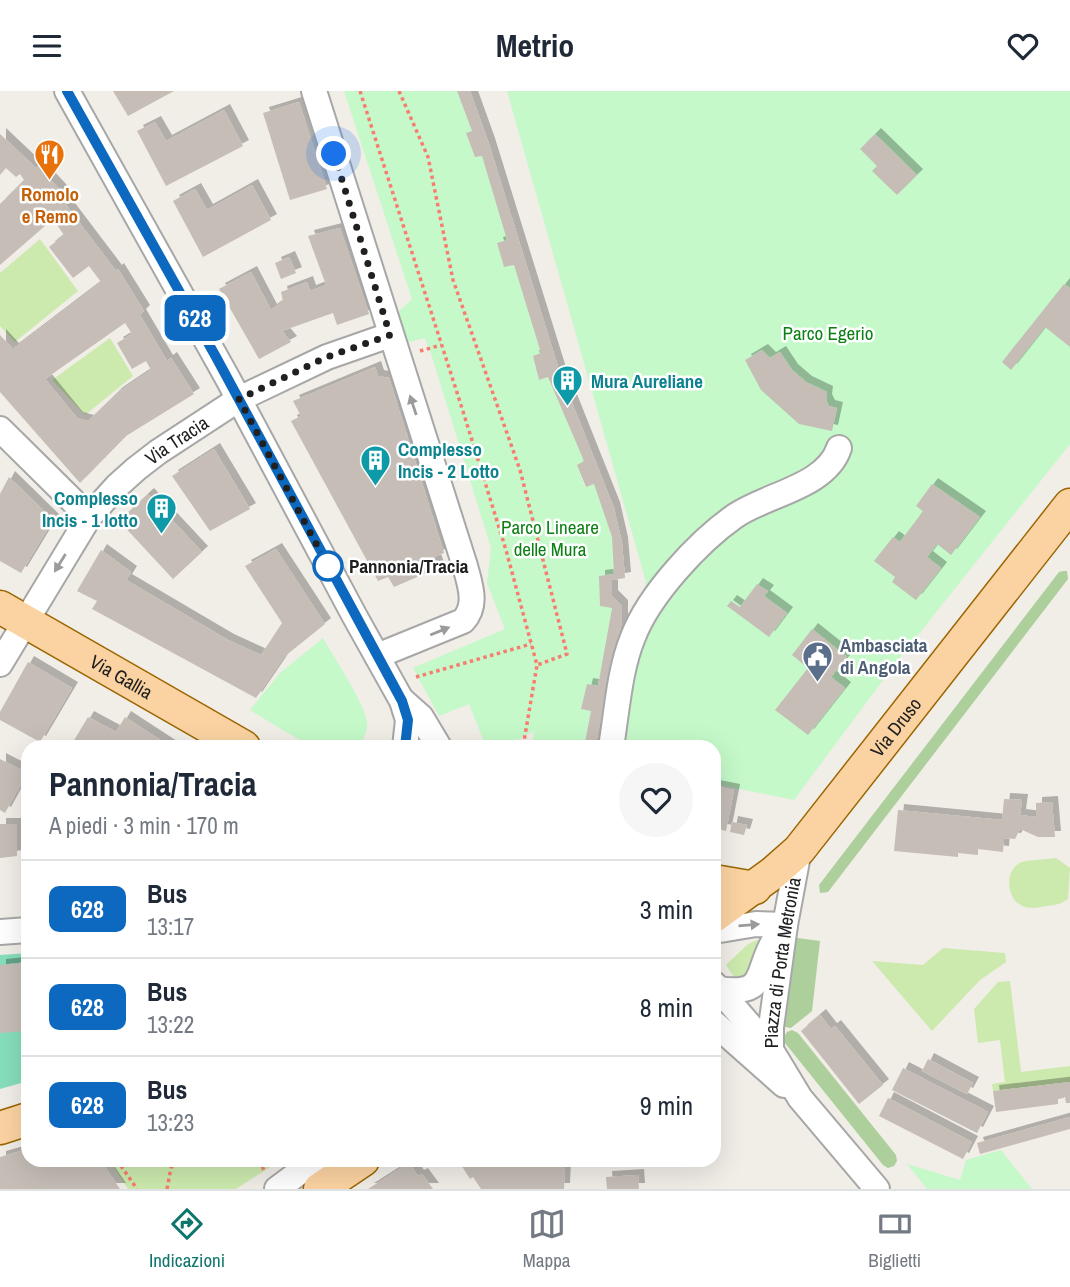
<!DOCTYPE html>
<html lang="it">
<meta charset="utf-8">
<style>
:root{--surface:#fff;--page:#f6f6f7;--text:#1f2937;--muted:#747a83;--line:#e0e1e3;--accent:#0f766e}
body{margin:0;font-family:"Archivo Narrow",sans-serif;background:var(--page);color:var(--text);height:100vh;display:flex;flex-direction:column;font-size:26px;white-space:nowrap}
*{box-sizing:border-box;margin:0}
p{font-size:23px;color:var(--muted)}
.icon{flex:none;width:38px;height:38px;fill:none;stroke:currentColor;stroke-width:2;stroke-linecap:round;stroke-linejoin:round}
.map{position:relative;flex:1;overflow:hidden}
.details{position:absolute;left:21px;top:649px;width:700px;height:427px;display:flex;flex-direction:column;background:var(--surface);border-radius:21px;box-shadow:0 7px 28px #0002}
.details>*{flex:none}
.badge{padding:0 14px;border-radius:10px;font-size:24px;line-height:46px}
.you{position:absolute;width:35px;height:35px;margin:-18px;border:5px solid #fff;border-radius:50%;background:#1a73e8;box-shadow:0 0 0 10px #1a73e833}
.map>.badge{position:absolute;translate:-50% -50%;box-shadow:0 0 0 4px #fff}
.round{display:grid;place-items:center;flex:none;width:74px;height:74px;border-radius:37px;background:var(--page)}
.summary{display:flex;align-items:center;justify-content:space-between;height:119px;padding:0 28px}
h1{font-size:33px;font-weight:800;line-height:52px}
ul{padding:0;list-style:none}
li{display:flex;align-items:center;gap:21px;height:98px;padding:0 28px;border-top:2px solid var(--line)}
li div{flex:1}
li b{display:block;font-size:26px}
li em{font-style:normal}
li .badge{min-width:77px;font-weight:700;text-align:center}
header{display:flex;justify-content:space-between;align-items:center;height:91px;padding:0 28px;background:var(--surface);font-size:32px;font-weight:800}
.dock{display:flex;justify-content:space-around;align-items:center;height:98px;border-top:2px solid var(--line);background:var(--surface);font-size:19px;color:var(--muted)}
.dock a{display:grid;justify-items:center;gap:4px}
.dock .selected{color:var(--accent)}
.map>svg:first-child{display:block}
.grass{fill:#cceaae}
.forest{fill:#accf9c}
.park{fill:#c5f9c9}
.pitch{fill:#86debb}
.building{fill:#c5bdb6;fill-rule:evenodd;filter:url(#shadow)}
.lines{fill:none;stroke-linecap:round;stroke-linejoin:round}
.minor-casing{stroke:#a7a7a7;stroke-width:28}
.major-casing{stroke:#9b6601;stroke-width:35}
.path{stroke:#f97c70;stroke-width:3.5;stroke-dasharray:3.5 3.5;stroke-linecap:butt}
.minor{stroke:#fff;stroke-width:24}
.major{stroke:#fbd3a2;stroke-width:32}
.oneway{fill:#9b9b9b}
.line-casing{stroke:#fff;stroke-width:16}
.line{stroke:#0c69bf;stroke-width:10}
.walk{stroke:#202020;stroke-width:7;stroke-dasharray:0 12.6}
.stop-dot{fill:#fff;stroke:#0c69bf;stroke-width:3.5}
.labels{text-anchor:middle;stroke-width:5;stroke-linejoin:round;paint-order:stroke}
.food-label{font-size:19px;font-weight:bold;fill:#c56008;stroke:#fff}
.park-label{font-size:19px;fill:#0d8015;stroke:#fff}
.culture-label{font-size:19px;font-weight:bold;fill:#0d838f;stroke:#fff;text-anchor:start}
.street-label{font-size:19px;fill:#202020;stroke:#fff}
.stop-label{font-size:19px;font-weight:bold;fill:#202020;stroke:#fff;text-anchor:start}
.service-label{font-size:19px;font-weight:bold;fill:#4e5e75;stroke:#fff;text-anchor:start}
</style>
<header><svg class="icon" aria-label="menu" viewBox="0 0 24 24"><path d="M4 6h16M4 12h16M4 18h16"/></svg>Metrio<svg class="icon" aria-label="heart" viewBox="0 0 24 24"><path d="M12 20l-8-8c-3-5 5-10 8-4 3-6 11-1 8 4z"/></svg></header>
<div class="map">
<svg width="1070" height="1098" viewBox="0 0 1070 1098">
<defs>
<filter id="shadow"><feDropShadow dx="6" dy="-6" stdDeviation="0" flood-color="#0004"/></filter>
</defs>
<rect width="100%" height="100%" fill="#f1ede7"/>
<!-- grass -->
<path class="grass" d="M40,148L78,200L15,251L0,235V182Z
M110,247L133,285L85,324L52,289Z
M1056,767L1070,777L1068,808C1061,813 1056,814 1047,815C1041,816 1031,818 1025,816C1006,811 1003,778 1022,771C1032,768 1046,769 1056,767Z
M760,848L750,886L738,889L734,886L726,874L748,853Z
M943,857L1005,862L1006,871L980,889L932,940L872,870L923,874Z
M1010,890L1021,981L1070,975V991L993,1000L992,993L1005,991L1000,949L978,952L974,918L998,891Z
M109,1069H281L236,1098H128Z"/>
<!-- forest -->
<path class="forest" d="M1063,480H1067L1068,488L828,801L820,802L819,794L1059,481Z
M790,846L820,850L812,920L791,937L779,935Z
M792,939L798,942L896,1064L897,1070L894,1075L888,1077L883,1074L785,952L784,946L787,941Z"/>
<!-- park -->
<path class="park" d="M344,0H457L472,40L466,42L475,66L482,65L507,149L497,152L504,175L514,174L541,262L533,265L539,289L548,286L584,370L577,374L585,396L594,393L612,446L614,483L600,485L612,517L598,595L587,593L581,618L591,620L584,656H532L534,640L505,656H486L469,613L439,625L413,577L505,538L487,492L491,457L433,269L425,247L401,253L393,226L412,208Z
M507,0H1070V353L895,573L794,709L714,693V656H618L646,491Z
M323,547C333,565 365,613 367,631C368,639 363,650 358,656H311L250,619L280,582Z
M1001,1059L1032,1098H927L907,1073L960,1089L966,1069Z"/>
<!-- pitch -->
<path class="pitch" d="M28,862V990L0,998V864Z"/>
<!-- building -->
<path class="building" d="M113,0H174L128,25Z
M457,0H470L489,53L559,279L614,417L622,452L625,487L612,489V505L622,515V530L595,656H584L591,620L581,618L587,593L598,595L612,517L600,515L599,485L614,483L612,446L594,393L586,396L577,374L584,370L548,286L539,289L533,265L541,262L514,174L504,176L497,152L507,149L482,65L475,66L466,42L472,40Z
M299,11L327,98L290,109L263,22Z
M224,19L243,55L166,95L137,40L155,31L166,50Z
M0,43L36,77L38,75L70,110L66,114L116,180L118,178L144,220L140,224L167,270L171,267L194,303L126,345L80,392L0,301V244L13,258L101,191L89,175L73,187L49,156L64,144L53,128L0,174V113L24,89L20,83L16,86L6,77L0,84ZM125,232L132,243L117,252L132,278L146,270L151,279L117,302L88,330L77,327L45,288Z
M875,43L917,84L897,104L872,80L877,75L860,58Z
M252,94L271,129L203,166L173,110L195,98L207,119Z
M340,137L369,223L337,234L333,222L282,240L291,251L259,268L219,198L251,181L271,219L283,210L281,201L307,191L310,200L326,194L308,145Z
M289,166L296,182L281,188L275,172Z
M1064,193L1070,197V256L1045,236L1011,279L1002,271Z
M762,259L770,267L780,261L792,279L806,291L827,301L826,309L829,315L837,317L832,340L799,333L761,299L745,269Z
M375,276L378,285L389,287L444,462L434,466L438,477L394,496L388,486L378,490L291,330L301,325L293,310Z
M214,358L250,418L210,440L172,385Z
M9,386L53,429L21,482L0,470V403Z
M932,393L980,426L951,464L937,453L927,466L941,477L916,509L892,491L895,486L874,470L893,446L900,451L923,420L916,415Z
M148,403L202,461L173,488L119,430Z
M276,458L325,533L284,566L256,607L92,518L97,510L77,500L101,459L131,481L126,489L228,549L261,564L282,532L245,475Z
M757,493L768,500L764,505L787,522L769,546L727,515L731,510L740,516Z
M812,538L847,566L831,586L845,597L808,644L775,619L808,577L792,564Z
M28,571L72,597L40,651L0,629V621Z
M88,626L116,641L125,626L171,656H70Z
M0,668L27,682L5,722L0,719Z
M714,695L734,699L726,740L714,737Z
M1004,708L1022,709L1020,724L1036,726V712L1052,711L1055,746H1038L1020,738L1015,748L1004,747L1003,761L978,758V764L958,762V766L894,760L898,719L1002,729Z
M732,731L747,734L744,744L730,741Z
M0,733H17V765L0,767Z
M28,871V940L0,942V874Z
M820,924L831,938L835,935L883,994L859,1013L801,940Z
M928,968L973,992L967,1003L922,980Z
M903,977L988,1021L977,1042L892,999Z
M1070,991V1012H1066L1065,1006L1058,1007V1013L996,1021L993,1000Z
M888,1007L972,1051L963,1068L879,1025Z
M1070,1026V1038L980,1063L977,1052Z
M28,1058V1069H100L120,1098H0V1066Z
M458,1069H558V1075L565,1076L564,1098H481L473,1086L470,1088Z
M409,1072L418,1085L422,1083L433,1098H368Z
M638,1084L639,1098H607L606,1086Z"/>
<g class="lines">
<defs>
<g id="minor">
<path d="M67,0L228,288L354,524L402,610L408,629L405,656"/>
<path d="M314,0L465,475C470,494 478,514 463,530L377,565"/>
<path d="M0,338L89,426"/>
<path id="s1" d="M0,573L89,426L117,395L136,378L158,361L239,308L327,266L390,244"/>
<path d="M403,610L421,626L439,656"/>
<path d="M611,656C617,621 619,580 633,546C649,504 698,451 735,425C767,403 826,396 839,357"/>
<path d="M714,840L756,833L785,834"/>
<path d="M0,841L28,839"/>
<path d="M714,893L771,959L800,1007L877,1098"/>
<path d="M718,898C769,905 754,882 775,848"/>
<path d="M714,932L784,994"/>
<path id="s2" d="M771,959V936L785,834L799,759"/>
<path d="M277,1098L316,1069"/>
</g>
<g id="major">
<path id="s3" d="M0,516L244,656"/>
<path d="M714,790L755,797"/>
<path id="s4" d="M714,825L773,782L799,759L1070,414"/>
<path d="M0,1037L28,1028"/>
<path d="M320,1098L363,1069"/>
</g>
</defs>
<!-- minor casing -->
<use href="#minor" class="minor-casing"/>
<!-- major casing -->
<use href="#major" class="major-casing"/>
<!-- path -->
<path class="path" d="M360,0L461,314L506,459L537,574L523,656
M399,0L428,66L453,189L520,379L567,563L537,574
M420,260L441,254
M416,586L531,553
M117,1069L137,1098
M260,1069L264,1080
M167,1098L171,1077L177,1069"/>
<!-- minor -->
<use href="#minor" class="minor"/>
<!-- major -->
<use href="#major" class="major"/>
</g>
<!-- one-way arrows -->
<defs><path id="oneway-solid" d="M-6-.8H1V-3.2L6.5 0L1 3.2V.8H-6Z" transform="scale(1.75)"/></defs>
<g class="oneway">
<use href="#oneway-solid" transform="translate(413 314) rotate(-108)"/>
<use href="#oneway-solid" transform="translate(60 472) rotate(122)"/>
<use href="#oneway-solid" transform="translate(440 540) rotate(-22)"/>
<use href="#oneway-solid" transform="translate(749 834) rotate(-5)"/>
</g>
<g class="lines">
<defs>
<path id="line" d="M67,0L216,266L402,610L408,629L405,656"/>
</defs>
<!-- line casing -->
<use href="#line" class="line-casing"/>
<!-- line -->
<use href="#line" class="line"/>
<!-- walk -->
<path class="walk" d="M328,475L239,308L327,266L390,244L334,63"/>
</g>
<!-- icons -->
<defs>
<symbol id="restaurant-pin" viewBox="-11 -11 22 30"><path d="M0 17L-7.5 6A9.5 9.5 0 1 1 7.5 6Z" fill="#e8710a" stroke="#fff"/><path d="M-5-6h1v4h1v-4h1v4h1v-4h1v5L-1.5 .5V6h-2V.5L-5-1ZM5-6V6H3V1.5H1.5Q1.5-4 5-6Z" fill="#fff"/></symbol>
<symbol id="building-pin" viewBox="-11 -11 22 30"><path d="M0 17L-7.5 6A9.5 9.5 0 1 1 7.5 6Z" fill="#0f9aa8" stroke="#fff"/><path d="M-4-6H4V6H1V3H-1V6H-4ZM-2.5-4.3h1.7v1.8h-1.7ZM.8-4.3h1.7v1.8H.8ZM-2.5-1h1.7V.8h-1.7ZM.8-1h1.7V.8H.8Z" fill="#fff"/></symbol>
<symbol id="civic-pin" viewBox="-11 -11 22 30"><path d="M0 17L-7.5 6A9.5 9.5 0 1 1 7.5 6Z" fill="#5c6f8a" stroke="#fff"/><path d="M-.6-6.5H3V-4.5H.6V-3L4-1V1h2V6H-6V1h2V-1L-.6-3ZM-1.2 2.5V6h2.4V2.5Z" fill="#fff"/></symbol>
</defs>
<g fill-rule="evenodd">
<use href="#restaurant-pin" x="32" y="46" width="35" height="47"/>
<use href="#building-pin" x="550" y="272" width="35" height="47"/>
<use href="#building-pin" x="358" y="352" width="35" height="47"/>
<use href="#building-pin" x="144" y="400" width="35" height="47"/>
<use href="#civic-pin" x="800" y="548" width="35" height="47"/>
</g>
<!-- markers -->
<circle class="stop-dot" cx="328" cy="475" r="14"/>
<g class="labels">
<!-- food labels -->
<g class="food-label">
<text x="50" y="110">Romolo<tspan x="50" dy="22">e Remo</tspan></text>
</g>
<!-- park labels -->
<g class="park-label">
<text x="828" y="249">Parco Egerio</text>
<text x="550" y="443">Parco Lineare<tspan x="550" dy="22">delle Mura</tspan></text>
</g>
<!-- culture labels -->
<g class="culture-label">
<text x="591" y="297">Mura Aureliane</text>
<text x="398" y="365">Complesso<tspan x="398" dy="22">Incis - 2 Lotto</tspan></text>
<text x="138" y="414" text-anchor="end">Complesso<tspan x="138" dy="22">Incis - 1 lotto</tspan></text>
</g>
<!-- street labels -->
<g class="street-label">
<text dy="7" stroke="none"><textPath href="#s1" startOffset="289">Via Tracia</textPath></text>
<text dy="7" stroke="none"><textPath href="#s3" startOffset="140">Via Gallia</textPath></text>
<text dy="7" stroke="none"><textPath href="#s4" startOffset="264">Via Druso</textPath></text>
<text dy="7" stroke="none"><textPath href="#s2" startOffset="88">Piazza di Porta Metronia</textPath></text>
</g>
<!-- stop labels -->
<g class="stop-label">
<text x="349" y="482">Pannonia/Tracia</text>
</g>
<!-- service labels -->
<g class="service-label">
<text x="840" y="561">Ambasciata<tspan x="840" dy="22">di Angola</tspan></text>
</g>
</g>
</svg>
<div class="you" style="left:334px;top:63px"></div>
<b class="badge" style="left:195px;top:227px;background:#0c69bf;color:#fff">628</b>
<section class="details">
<div class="summary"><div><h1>Pannonia/Tracia</h1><p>A piedi · 3 min · 170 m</p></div><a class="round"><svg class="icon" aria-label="heart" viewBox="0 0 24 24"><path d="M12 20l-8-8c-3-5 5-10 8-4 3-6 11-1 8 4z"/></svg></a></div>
<ul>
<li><span class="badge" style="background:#0c69bf;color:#fff">628</span><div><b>Bus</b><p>13:17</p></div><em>3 min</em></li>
<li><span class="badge" style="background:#0c69bf;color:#fff">628</span><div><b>Bus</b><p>13:22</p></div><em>8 min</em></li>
<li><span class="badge" style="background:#0c69bf;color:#fff">628</span><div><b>Bus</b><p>13:23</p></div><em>9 min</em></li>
</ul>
</section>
</div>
<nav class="dock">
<a class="selected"><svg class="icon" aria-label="directions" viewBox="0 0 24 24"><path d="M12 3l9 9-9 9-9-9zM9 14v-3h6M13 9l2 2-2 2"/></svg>Indicazioni</a>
<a><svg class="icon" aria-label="map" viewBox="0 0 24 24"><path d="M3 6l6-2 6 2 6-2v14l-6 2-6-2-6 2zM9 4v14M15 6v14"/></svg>Mappa</a>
<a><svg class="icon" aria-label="tickets" viewBox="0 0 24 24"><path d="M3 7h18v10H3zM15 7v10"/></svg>Biglietti</a>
</nav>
